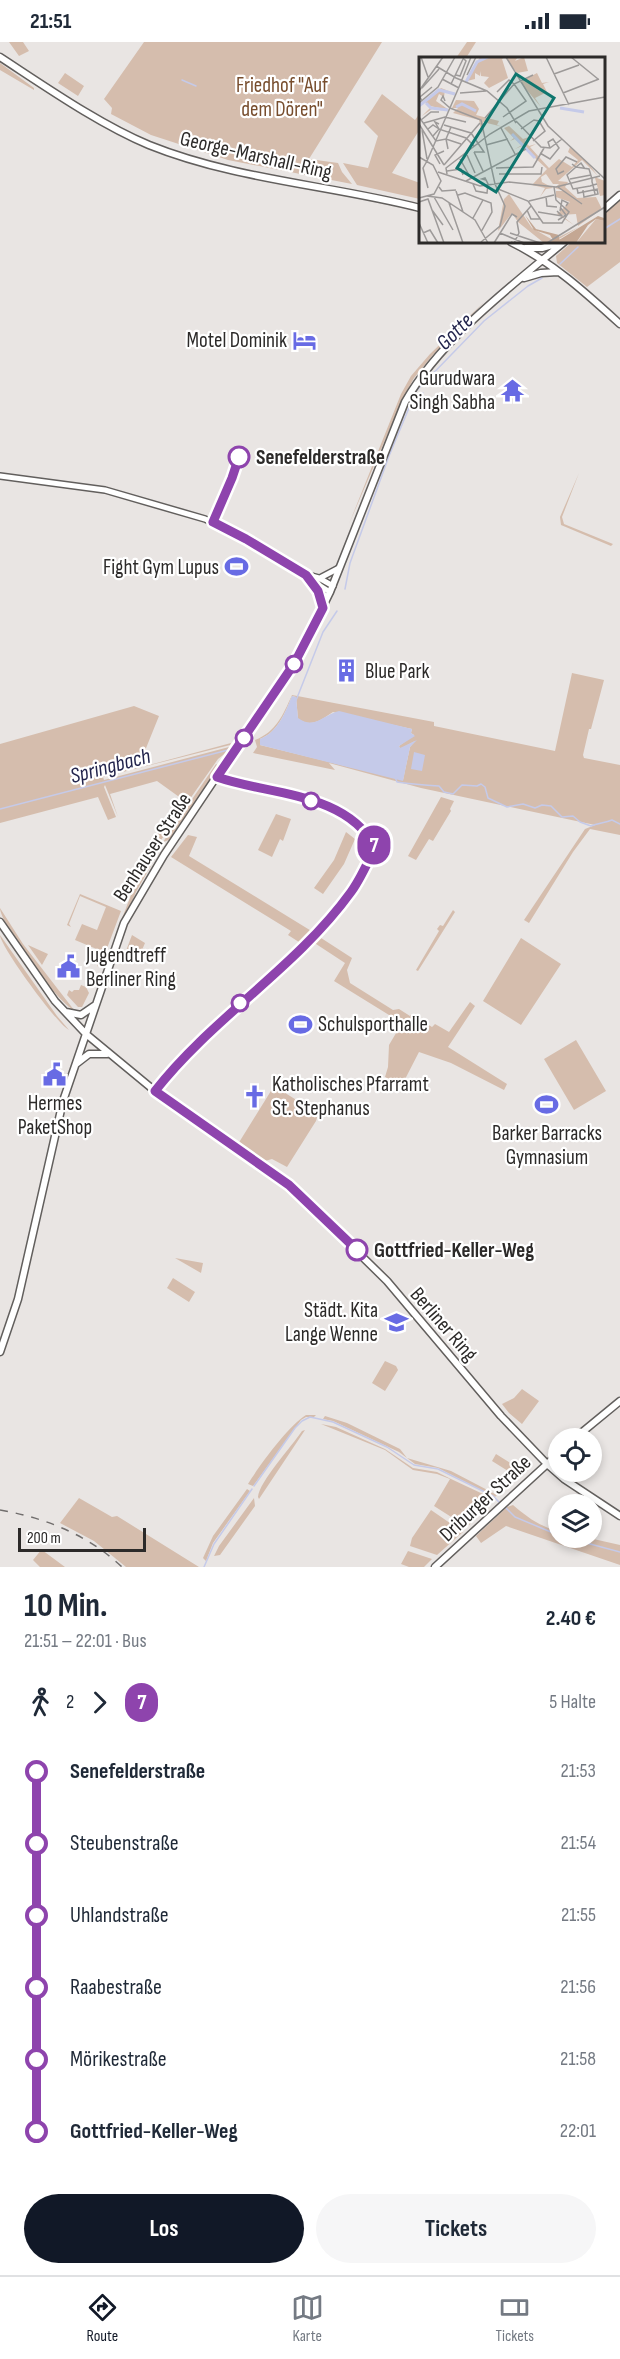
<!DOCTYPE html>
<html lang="de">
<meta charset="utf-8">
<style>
:root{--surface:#fff;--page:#f6f6f7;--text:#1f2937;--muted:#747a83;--line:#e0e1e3;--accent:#111827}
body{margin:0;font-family:"Sofia Sans Condensed",sans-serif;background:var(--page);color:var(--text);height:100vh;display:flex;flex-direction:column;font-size:22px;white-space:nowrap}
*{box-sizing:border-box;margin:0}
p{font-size:20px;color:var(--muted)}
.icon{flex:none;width:33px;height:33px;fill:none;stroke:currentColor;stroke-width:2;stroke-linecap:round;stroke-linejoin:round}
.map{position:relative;height:1525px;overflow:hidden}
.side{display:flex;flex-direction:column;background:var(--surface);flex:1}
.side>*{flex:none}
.badge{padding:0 12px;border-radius:20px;font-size:21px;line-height:39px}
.fabs{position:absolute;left:548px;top:1386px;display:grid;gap:12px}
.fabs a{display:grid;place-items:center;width:54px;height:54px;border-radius:50%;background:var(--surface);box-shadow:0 3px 9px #0003;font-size:30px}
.scale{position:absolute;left:18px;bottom:15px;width:128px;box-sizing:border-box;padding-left:6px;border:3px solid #2c2a29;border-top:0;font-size:16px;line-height:21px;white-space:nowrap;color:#2c2a29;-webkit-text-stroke:4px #fff;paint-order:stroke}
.map>.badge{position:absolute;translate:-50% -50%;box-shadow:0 0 0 3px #fff}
.legs{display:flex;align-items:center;gap:9px;height:66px;padding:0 24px;font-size:20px}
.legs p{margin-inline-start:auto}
.headline{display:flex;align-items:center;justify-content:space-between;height:102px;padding:0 24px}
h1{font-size:33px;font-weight:700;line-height:45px}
.button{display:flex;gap:12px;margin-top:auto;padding:12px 24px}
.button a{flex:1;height:69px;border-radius:36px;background:var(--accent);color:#fff;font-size:24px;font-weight:700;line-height:69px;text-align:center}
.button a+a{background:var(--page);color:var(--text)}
ul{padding:0 24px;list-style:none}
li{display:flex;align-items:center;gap:21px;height:72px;font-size:22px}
li i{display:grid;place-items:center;width:9px;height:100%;margin:0 8px;background:currentColor}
li i::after{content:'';width:15px;height:15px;margin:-8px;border:4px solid;border-radius:50%;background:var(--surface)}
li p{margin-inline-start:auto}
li:first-child i{background:linear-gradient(#0000 50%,currentColor 0)}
li:last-child i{background:linear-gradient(currentColor 50%,#0000 0)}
.status{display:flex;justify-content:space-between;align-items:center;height:42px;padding:0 30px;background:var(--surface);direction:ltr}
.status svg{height:16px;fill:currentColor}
.tabs{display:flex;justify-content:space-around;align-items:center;height:84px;border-top:2px solid var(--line);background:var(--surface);font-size:16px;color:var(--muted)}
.tabs a{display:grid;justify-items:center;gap:3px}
.tabs .selected{color:var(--accent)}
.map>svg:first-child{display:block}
.green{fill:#d5bdad;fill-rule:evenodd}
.water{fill:#c5cae9}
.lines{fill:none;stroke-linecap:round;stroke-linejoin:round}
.stream{stroke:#c5cae9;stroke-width:1.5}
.tertiary-casing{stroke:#625f5d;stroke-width:8}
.secondary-casing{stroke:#625f5d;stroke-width:9}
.tertiary{stroke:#fff;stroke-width:5}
.secondary{stroke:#fff;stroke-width:6}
.rail{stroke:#716e6d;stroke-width:1.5;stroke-dasharray:8 8;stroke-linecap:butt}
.line-1-casing{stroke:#fff;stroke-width:14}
.line-1{stroke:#8e44ad;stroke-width:9}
.stop-1-dot{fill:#fff;stroke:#8e44ad;stroke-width:3}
.labels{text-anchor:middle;stroke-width:4.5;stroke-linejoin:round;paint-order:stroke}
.park-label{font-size:21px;fill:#774d2d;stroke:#fff}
.street-label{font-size:21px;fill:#2c2a29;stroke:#fff}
.poi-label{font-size:21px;fill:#2c2a29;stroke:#fff;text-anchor:end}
.stop-label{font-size:21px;font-weight:bold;fill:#2c2a29;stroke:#fff;text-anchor:start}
.water-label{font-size:22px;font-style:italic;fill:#22244c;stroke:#fff}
.inset-river{fill:none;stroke:#c5cae9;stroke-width:3}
.inset-road{fill:none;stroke:#9d9a99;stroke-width:1.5}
.view{fill:#0f766e;fill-opacity:0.15;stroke:#0f766e;stroke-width:3}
.inset-edge{fill:none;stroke:#2c2a29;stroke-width:3}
</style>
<div class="status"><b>21:51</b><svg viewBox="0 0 49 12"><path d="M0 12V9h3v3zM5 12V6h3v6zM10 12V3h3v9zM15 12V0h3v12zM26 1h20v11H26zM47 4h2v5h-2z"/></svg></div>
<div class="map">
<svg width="620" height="1525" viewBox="0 0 620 1525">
<rect width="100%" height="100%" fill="#e9e5e3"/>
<!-- green -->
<path class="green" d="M9,0H23L29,9L19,14Z
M144,0H382L309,117L338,121L342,130L352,142L228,118L151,93L111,72L112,66L104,57Z
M467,0H476L466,16H456Z
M0,21L34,46V48L0,28Z
M65,31L84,44L78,54L58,41Z
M382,52L415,78L420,71V87L392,131L420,141V157L357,143L343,121L368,126L378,94L364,80Z
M620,158V220L587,245L557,221L556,214L572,200H604V172Z
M484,260L432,314L414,336L403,356L349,482L401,352L411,334L430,312Z
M579,431L562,475L564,482L613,502L611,504L561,483L560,475Z
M572,631L604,638L591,687H589L583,713L584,716L620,723V793L590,787L573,810L529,881L524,878L585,787L595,783L421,746L329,721L335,728L253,711L257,705L255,698C276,690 283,673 292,653L434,680V684L555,709ZM292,654L296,655L298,677C311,686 321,678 333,670L412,687L411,691L414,693L399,704L400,707L415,699L410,705L403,738L260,703V697C278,690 285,671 292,654Z
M134,664L159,674L138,726L231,701L230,703L103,735L104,738L229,705L228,709L218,717L161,798L155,796L182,757L157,739L110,752L118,775L105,743L104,745L116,775L108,778L98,755L0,781V702Z
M216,722L219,724L169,798L163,800Z
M441,755L454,759L450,767L451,769L433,799L429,797L416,818L408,814Z
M276,772L291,777L283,799L280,797L272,815L258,808Z
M346,790L355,797L344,822L323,852L314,846L334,818Z
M188,793L197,795L189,814L313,890L302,902L288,893L291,889L171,815Z
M152,814L153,820L136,850L116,898L114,897L133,848Z
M80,852L121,869L100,925L97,924L99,908L75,898L82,882L97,888L106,865L80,854L69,882L71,885L67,883Z
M0,866L23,902L74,968C59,962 0,882 0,866Z
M453,868L455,870L418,929L416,928L439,889L437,887L440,883L443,884Z
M0,893L57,974L69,988C58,983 0,904 0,893Z
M132,893L145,901C141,910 138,920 127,919L124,914Z
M318,894L352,916L347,928L350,941L393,968L399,967L410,974L412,972L432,985L435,982L449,990L470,960L475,964L448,1005L507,1042L504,1048L451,1021L419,1010L401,1045L385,1035L388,1025L389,1003L402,981L334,939L345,921L313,900Z
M521,896L561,922L521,983L483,959Z
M28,903L48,912L42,923Z
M81,943L86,945L89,951L82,965H78L67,953L69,948L72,950L74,948H79Z
M576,998L606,1049L574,1068L544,1017Z
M274,1044L306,1064L320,1066L316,1079L287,1125L272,1117L265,1119L238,1102Z
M175,1216L203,1221L201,1231Z
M173,1236L195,1250L189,1260L167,1246Z
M385,1319L396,1324L398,1328L385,1349L372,1341Z
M522,1347L539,1359L522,1382L509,1371L502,1362L514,1356Z
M306,1373H316L314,1375H306L301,1378L253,1444L248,1442C259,1424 288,1384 306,1373Z
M325,1374L347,1381L400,1407L407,1416L451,1429L497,1453L495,1455L438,1426L415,1422L399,1410L333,1379L323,1377Z
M321,1382L336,1385L385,1407L413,1426L437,1430L451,1437L483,1452L490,1463L467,1485L434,1464L450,1437L437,1432L413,1428L385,1408Z
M305,1388L259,1457L258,1455C259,1440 292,1404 302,1389Z
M496,1412L525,1430L519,1436L492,1419Z
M247,1447L250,1449L213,1501L206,1519L203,1516L213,1494Z
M79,1456L112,1475L117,1474L199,1525H126L94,1499L60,1481Z
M254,1456L255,1464L220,1513L214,1514L219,1504Z
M513,1463C527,1475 539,1484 558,1489V1496H589L620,1503V1523L506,1484L481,1501L476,1494L507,1465Z
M431,1468L463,1490L437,1513L410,1504L412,1496Z
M42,1507V1508L65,1525H40L33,1518Z
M408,1509L432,1517L424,1525H409L401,1522Z"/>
<!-- water -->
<path class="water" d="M292,654L296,655L298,676C314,688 323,673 339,669L412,687L411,691L415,694L399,704L400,706L417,698L410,705L403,739L260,703V697C278,690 285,671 292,654Z
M414,710L425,713L422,729L411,727Z"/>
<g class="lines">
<!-- stream -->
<path class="stream" d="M182,38L196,44
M604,187L620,177
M584,200H585
M560,222L578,205
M413,355L423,351
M345,547L350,521L389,414L416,349L484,279L528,244L542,236
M295,661L323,590L337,569
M245,704L250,703
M395,735L397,740C412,742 424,743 439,744L444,750L453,752L462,743L477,744L481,742L485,745L488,756L507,765L523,762L535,766L542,763L551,764L562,775L573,774L580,780L591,784C598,781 605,781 612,778L620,782
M0,767L228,708
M254,1444L295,1386L302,1379L310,1375L333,1380L387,1405L414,1423L438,1427L493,1454L500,1461
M504,1464L515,1475L558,1493
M568,1496L620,1510
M204,1525L214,1502L252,1447"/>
<defs>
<path id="tertiary" d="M0,434L105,448L205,477L246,497L330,550
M308,533L319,536L333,544
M320,536L339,526
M313,541L323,566"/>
<path id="secondary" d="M0,15C46,45 99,82 149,103C236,138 331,143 420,166
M604,167L620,153
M511,200C552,220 586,251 620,282
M525,206H542L559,201
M524,236L541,231L558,230
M0,880L55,959L86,992L155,1049L289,1143L387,1239L501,1374L547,1422L564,1437L620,1474
M66,970L81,973L94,964
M76,1022L89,1012H107
M0,1310L18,1257L63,1059L124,881L164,813L302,607L330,550L405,360C441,297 509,246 564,200
M575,1396L620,1359
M435,1525L558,1412"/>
</defs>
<!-- tertiary casing -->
<use href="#tertiary" class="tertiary-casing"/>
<!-- secondary casing -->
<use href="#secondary" class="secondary-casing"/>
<!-- tertiary -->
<use href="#tertiary" class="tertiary"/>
<!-- secondary -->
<use href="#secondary" class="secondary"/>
<!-- rail -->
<path class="rail" d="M0,1468C46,1476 88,1493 122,1525"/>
</g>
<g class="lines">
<defs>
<path id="line-1" d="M239,415L232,436L213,480L246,497L306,533L318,549L323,566L294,622L217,735C268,753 346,750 375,805C368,820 361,836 351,850C296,926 213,975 155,1049L289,1143L357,1208"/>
</defs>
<!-- line-1 casing -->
<use href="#line-1" class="line-1-casing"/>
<!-- line-1 -->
<use href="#line-1" class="line-1"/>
</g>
<!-- icons -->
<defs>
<symbol id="hotel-bare" viewBox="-9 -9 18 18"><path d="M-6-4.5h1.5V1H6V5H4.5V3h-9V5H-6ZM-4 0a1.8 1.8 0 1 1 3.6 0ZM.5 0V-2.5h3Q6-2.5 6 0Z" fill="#686be4" stroke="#fff" stroke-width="2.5" paint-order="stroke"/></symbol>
<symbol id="temple-bare" viewBox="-9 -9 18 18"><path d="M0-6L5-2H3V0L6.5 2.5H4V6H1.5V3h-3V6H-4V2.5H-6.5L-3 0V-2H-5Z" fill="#686be4" stroke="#fff" stroke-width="2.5" paint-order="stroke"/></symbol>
<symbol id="stadium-bare" viewBox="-9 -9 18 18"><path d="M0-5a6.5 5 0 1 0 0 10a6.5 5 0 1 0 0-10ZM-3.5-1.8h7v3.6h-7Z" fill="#686be4" stroke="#fff" stroke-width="2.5" paint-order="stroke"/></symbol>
<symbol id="building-bare" viewBox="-9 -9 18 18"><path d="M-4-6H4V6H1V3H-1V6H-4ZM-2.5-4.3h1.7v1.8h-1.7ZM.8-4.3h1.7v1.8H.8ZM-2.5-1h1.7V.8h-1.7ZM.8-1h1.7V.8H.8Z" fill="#686be4" stroke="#fff" stroke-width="2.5" paint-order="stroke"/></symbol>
<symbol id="civic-bare" viewBox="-9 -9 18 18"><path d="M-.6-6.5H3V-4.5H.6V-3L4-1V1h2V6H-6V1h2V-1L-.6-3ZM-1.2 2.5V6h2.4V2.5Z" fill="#686be4" stroke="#fff" stroke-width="2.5" paint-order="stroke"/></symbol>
<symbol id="church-bare" viewBox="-9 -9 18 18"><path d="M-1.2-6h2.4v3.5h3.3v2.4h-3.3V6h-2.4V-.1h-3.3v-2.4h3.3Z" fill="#686be4" stroke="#fff" stroke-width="2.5" paint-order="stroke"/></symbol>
<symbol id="school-bare" viewBox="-9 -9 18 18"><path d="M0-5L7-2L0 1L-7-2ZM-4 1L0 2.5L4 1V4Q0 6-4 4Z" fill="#686be4" stroke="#fff" stroke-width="2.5" paint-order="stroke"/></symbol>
</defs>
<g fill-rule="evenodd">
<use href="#hotel-bare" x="288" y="282" width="33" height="33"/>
<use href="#temple-bare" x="496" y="332" width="33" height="33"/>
<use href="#stadium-bare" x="220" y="508" width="33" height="33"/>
<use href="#building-bare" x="330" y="612" width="33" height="33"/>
<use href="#civic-bare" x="52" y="908" width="33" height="33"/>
<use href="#stadium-bare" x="284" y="966" width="33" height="33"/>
<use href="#civic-bare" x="38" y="1016" width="33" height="33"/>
<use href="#church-bare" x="238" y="1038" width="33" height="33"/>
<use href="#stadium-bare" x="530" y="1046" width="33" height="33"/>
<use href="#school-bare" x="380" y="1264" width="33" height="33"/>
</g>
<!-- markers -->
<g class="stop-1-dot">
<circle cx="239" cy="415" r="10"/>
<circle cx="294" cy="622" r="8"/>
<circle cx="244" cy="696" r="8"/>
<circle cx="311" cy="759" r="8"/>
<circle cx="240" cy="961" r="8"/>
<circle cx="357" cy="1208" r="10"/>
</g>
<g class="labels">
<!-- park labels -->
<g class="park-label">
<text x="282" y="50">Friedhof "Auf<tspan x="282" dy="24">dem Dören"</tspan></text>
</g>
<!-- street labels -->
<g class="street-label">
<text transform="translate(256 113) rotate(13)" y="7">George-Marshall-Ring</text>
<text transform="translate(152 805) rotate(-57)" y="7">Benhauser Straße</text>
<text transform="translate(444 1282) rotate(49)" y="7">Berliner Ring</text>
<text transform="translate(485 1456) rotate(-43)" y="7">Driburger Straße</text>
</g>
<!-- poi labels -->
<g class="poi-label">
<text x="287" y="305">Motel Dominik</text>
<text x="495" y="343">Gurudwara<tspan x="495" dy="24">Singh Sabha</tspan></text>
<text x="219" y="532">Fight Gym Lupus</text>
<text x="365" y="636" text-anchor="start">Blue Park</text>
<text x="86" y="920" text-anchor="start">Jugendtreff<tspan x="86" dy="24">Berliner Ring</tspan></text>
<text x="318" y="989" text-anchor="start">Schulsporthalle</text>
<text x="272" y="1049" text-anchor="start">Katholisches Pfarramt<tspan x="272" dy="24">St. Stephanus</tspan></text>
<text x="55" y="1068" text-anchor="middle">Hermes<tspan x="55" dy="24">PaketShop</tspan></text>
<text x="547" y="1098" text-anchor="middle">Barker Barracks<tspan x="547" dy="24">Gymnasium</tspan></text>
<text x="378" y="1275">Städt. Kita<tspan x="378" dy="24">Lange Wenne</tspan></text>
</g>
<!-- stop labels -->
<g class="stop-label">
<text x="256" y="422">Senefelderstraße</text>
<text x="374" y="1215">Gottfried-Keller-Weg</text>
</g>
<!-- water labels -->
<g class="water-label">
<text transform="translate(454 289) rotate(-45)" y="8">Gotte</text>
<text transform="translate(110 723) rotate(-15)" y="8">Springbach</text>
</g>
</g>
<!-- overview -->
<g transform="translate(419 15)">
<rect width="186" height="186" fill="#e9e5e3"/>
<path d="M61,0H99L96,4L105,0L109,14L98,16L86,0L83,2L89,21L70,31L65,26L70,20L62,19V14L61,19L56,16V22L48,24ZM118,16L123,26L130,25L124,27L128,35L116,41L122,50L101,25ZM22,31L35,36L26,33L25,40L20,37L17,44L30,53L11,49L13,52L3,59L11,51L6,45ZM37,43L55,44L60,52L57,58L80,64L78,68L84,70L64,65L63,77L60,63L34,56L39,51H33ZM90,69L104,82L110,80L106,84L110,89L117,87L111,90L130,111L140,102L153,110L159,103L149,95L151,90L168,105L179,119L178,121L186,124V138L181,139L176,121L179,119L163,103L139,124L149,125L146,130L158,141L177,140L183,152L159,169L157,157L142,158L155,168L138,157L151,145L137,140V134H145L136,131L140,127H134L127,117L122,120L123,125L134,131L127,132L121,140L126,131L113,128L128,112L103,89L96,92L103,88L96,82L91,84L95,81L85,71ZM90,137L113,171L134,183L160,170L140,182L153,186H125L99,165L93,156L79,174L85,142ZM177,162L186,164V186H157Z" fill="#d5bdad"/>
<path d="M106,158L117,172L140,178V183L179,159L185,161L186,164L177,162L169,168L157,186H130L134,183L131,178L115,173Z" fill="#c4a793"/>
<path class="inset-river" d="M47,25L58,5L69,0M7,46L12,51L29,53M0,49L20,33L36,37M37,50L43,47L57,54M141,51L165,55M93,77L116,101"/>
<path class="inset-road" d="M2,0L9,20M87,0L129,69L186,122M127,0L150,48M152,0L179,22M17,9L37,21M135,17L160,8M37,18L41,19L47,4L45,2M48,18L57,0M37,21L68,34L88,51L97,66M23,22L40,31M42,25L52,0M32,27L45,0M3,31L20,12M0,34L24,0M78,35L90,23L95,27M41,36L67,34M144,36L180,22M3,44L1,40L13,30M26,44L24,39L22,43L31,51M0,46L19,30L36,0M31,51L62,63L76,127L86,149L81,169L62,185M0,60L17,84L27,82L42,87M84,60L107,44L95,27M66,61L95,27L114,18M2,63L12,55H20M97,64L122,90L131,91L143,82M5,66L26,60L47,65M0,67L25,108M25,68L52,76L65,95H55M82,71L96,97M9,72L14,68L20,72L16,65L20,67M102,72L115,63L120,64L126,74L114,84M3,73L8,102M14,79L20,72L47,81L55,89M67,88L89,82M29,92L27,82L32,70M55,95L64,114M121,96L131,102L140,91L134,82L129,85L131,91M48,98L56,116M0,100L14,108L22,124L15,137L0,141M41,102L50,118M8,104L4,111L9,131M8,104L43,23M21,107L16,98L25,94M153,107L157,110L162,106L166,112M25,108L61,66M77,111L114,110L125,91M28,114L42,112L44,118M145,114L139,117L137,112L147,100L158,105M19,115L61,129L90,125L137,130L181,119M28,117L27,111L71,77L110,54L186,40M80,117H122L123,110M151,122L172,118M47,124L107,92M54,127L57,134L68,136L69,127L66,121L63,122L67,123M20,130L23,134L37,133M139,130L163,147M158,131L159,136L179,132M79,132L109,144L124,166H143L150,155L137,143L135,130M164,133L165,140L179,137L178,132M37,134L44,155M176,137L174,128L173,125V122L170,112L157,110L148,118L154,132L171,129L174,128L178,127M39,138L46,136L72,146L73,155L62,175M8,139L23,141L56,163L69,186M15,140L34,173M127,140L128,149L138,150M110,144L135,138M0,145L9,142L25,186M30,146L44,186M13,153L24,168M108,153L112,162H121M141,154L143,143L149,146L147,149M119,155L143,159L138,154M54,161L64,143M139,163L147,158L141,150M0,166L9,186M4,176L11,173L19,186M81,176L105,186M91,176L121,186M92,185L95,186L100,176L98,165L112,149M75,186L93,157L98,160M128,186L186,150"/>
<path class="view" d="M97,17L135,41L77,135L38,111Z"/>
<rect width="186" height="186" class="inset-edge"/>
</g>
</svg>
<div class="fabs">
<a><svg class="icon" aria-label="locate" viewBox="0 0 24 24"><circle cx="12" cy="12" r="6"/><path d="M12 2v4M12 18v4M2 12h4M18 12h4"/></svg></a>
<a><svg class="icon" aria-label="layers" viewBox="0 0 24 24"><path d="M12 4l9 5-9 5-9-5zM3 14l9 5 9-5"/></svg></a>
</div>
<div class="scale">200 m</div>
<b class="badge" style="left:374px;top:803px;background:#8e44ad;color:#fff">7</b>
</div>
<section class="side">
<div class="headline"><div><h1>10 Min.</h1><p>21:51 – 22:01 · Bus</p></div><b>2.40 €</b></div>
<div class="legs"><svg class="icon" aria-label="walk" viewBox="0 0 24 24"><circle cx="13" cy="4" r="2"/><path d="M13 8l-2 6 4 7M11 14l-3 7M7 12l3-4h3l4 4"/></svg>2<svg class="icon" aria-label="forward" viewBox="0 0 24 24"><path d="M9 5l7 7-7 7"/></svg><b class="badge" style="background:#8e44ad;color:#fff">7</b><p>5 Halte</p></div>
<ul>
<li><i style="color:#8e44ad"></i><b>Senefelderstraße</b><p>21:53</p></li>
<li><i style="color:#8e44ad"></i><span>Steubenstraße</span><p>21:54</p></li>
<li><i style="color:#8e44ad"></i><span>Uhlandstraße</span><p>21:55</p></li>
<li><i style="color:#8e44ad"></i><span>Raabestraße</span><p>21:56</p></li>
<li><i style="color:#8e44ad"></i><span>Mörikestraße</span><p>21:58</p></li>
<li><i style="color:#8e44ad"></i><b>Gottfried-Keller-Weg</b><p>22:01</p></li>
</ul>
<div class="button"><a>Los</a><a>Tickets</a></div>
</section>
<nav class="tabs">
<a class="selected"><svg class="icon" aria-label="directions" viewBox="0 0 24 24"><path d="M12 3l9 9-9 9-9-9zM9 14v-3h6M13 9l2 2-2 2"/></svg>Route</a>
<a><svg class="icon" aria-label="map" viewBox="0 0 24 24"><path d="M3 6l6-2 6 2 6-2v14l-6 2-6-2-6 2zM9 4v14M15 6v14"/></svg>Karte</a>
<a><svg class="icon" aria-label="tickets" viewBox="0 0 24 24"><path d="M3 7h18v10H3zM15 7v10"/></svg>Tickets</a>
</nav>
